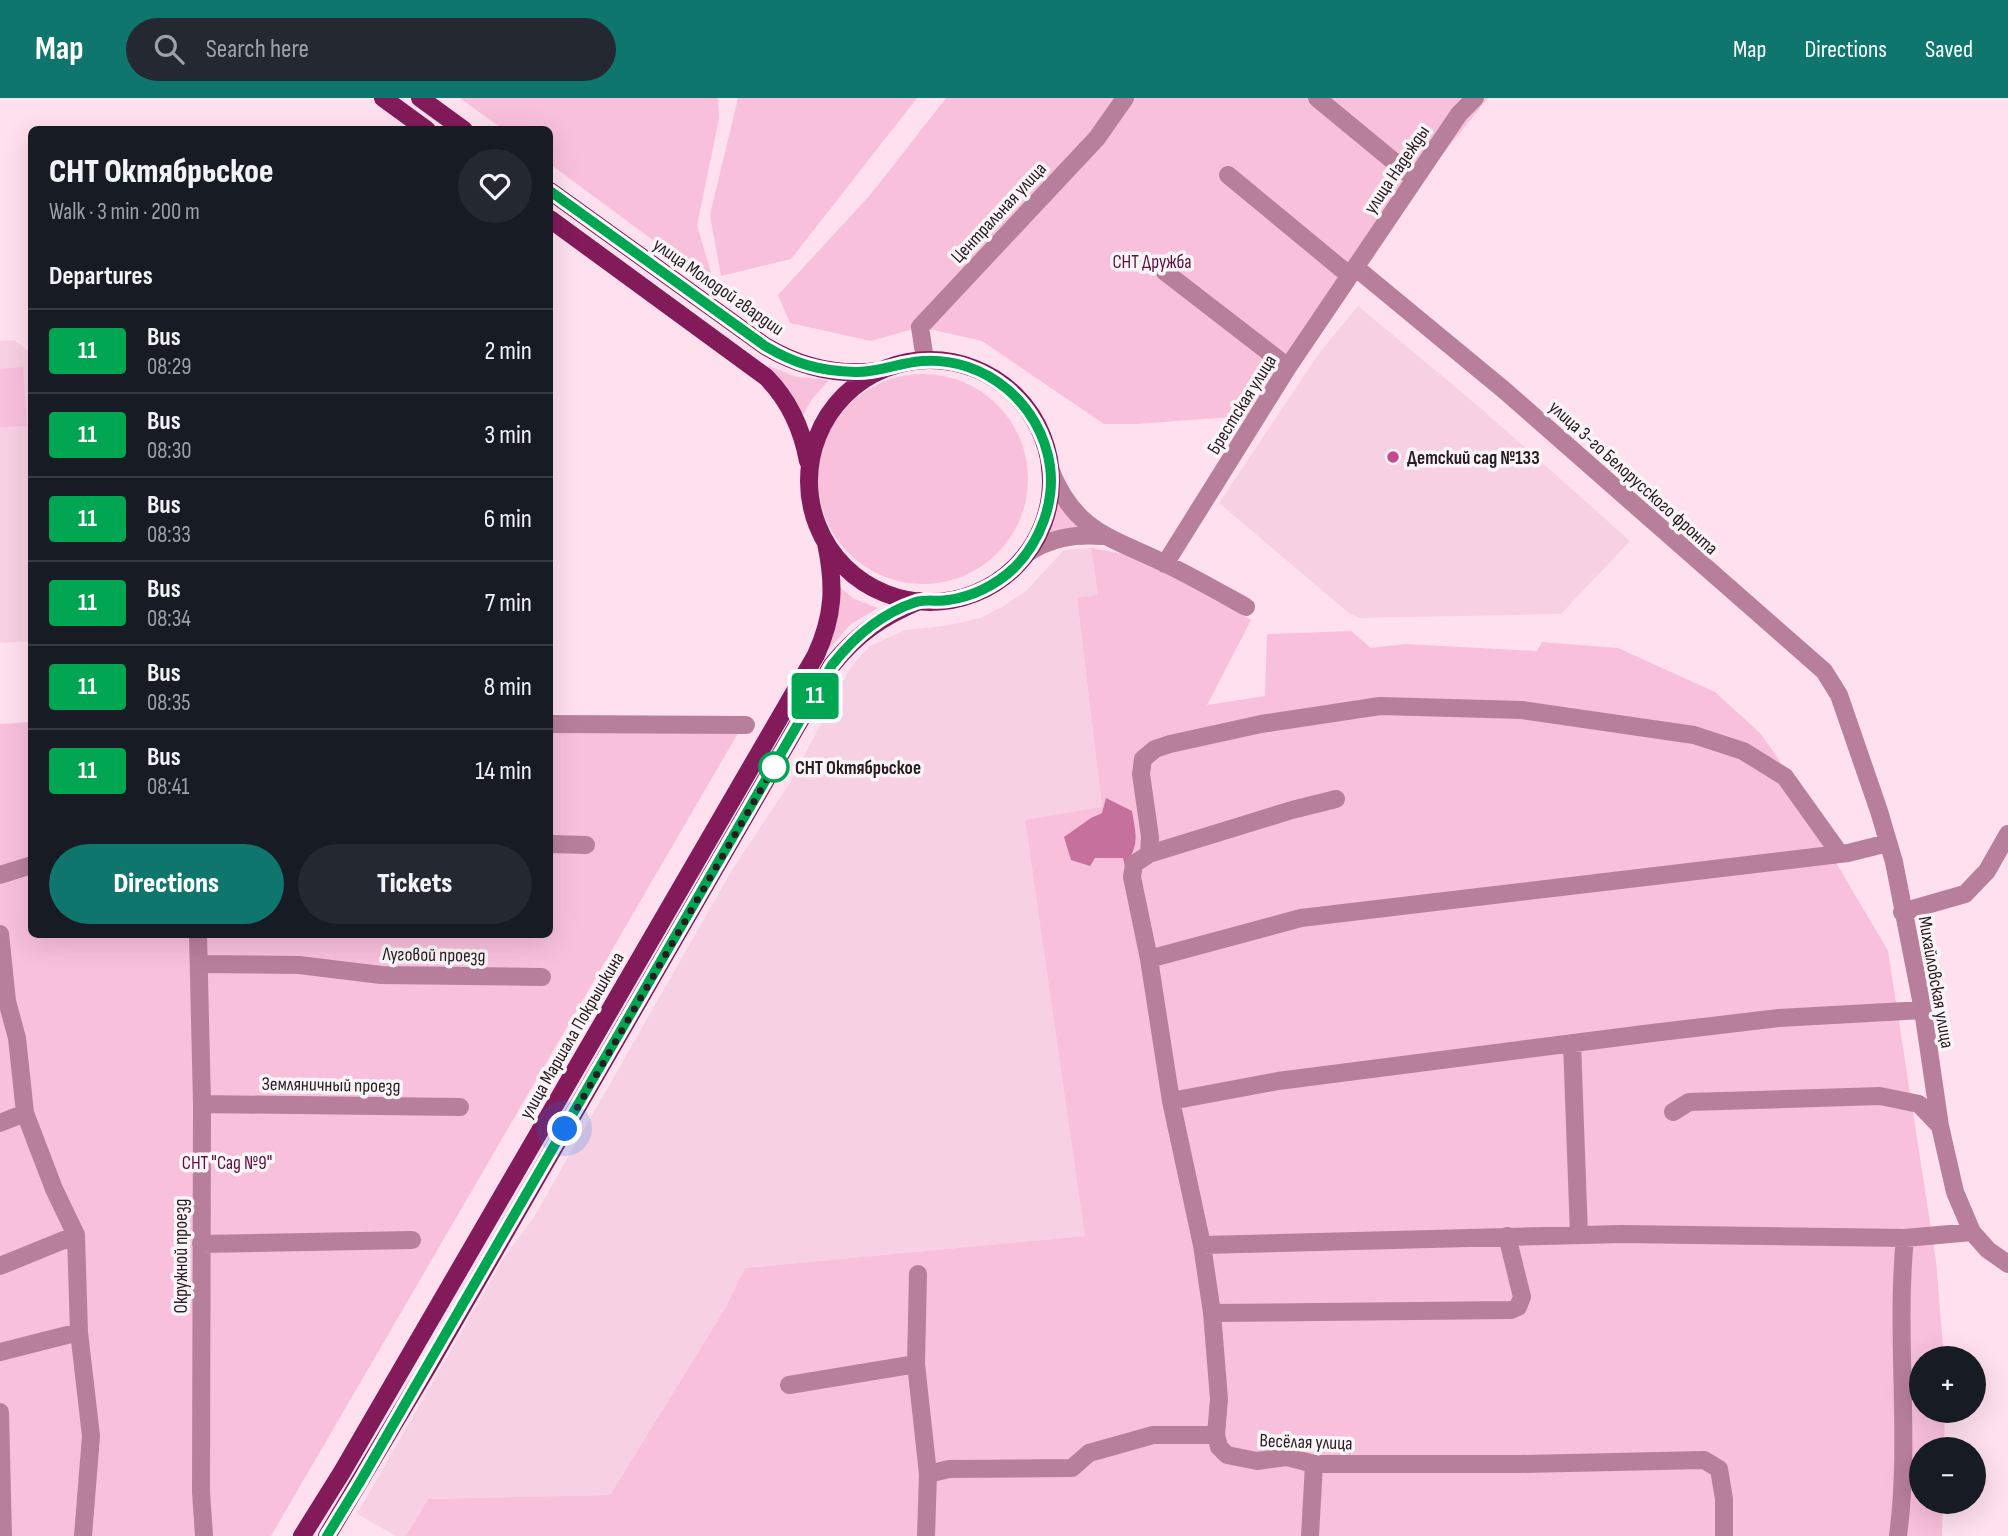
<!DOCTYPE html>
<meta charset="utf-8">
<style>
:root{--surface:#171b24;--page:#242831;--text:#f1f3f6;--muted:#9ea1a6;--line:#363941;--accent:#0f766e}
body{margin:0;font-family:"Sofia Sans Condensed",sans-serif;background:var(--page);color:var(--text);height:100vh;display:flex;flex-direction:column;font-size:26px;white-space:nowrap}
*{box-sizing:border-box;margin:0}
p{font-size:23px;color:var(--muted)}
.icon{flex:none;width:38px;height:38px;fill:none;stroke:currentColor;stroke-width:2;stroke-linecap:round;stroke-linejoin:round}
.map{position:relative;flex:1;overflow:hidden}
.sheet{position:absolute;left:28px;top:28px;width:525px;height:812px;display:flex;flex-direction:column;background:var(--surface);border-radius:10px;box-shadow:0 7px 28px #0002}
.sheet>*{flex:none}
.badge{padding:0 14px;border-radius:5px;font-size:24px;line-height:46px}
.buttons{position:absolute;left:1909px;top:1248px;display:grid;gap:14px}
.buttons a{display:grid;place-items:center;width:77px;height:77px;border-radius:50%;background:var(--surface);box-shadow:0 7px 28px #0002;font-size:35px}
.you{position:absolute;width:35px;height:35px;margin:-18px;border:5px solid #fff;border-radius:50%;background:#1a73e8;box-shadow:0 0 0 10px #1a73e833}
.map>.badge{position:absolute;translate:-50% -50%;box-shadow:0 0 0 4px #fff}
h2{padding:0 21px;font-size:26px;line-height:63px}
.round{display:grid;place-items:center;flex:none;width:74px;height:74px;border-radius:37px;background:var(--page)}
.head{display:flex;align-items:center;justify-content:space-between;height:119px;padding:0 21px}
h1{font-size:33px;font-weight:800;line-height:52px}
.primary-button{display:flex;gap:14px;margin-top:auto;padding:14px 21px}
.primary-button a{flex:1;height:80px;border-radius:42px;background:var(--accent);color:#fff;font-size:28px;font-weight:800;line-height:80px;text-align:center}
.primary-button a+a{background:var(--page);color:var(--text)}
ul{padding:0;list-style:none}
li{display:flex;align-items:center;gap:21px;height:84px;padding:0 21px;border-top:2px solid var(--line)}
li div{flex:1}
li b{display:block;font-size:26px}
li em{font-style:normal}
li .badge{min-width:77px;font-weight:700;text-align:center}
header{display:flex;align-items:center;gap:42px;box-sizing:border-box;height:98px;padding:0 35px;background:var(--accent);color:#fff}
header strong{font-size:33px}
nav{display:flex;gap:38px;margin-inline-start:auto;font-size:24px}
.search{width:490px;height:63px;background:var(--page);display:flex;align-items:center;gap:18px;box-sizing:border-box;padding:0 24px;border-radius:38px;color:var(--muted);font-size:26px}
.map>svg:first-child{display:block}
.built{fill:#f7d1e3}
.green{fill:#f8c0db}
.water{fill:#c5719c}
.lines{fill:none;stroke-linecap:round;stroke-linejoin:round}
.street{stroke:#b87f9b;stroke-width:18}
.primary{stroke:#831a5a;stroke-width:18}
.line-casing{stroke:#fff;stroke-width:16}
.line{stroke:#00a651;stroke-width:10}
.walk{stroke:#281d22;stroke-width:7;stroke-dasharray:0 12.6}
.poi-dot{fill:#c84791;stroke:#fbf5f8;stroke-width:2.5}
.stop-dot{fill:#fff;stroke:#00a651;stroke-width:3.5}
.labels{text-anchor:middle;stroke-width:7;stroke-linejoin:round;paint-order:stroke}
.street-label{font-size:19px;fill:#281d22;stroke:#fbf5f8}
.park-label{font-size:19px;fill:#5d103e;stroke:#fbf5f8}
.poi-label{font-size:19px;font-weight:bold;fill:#281d22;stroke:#fbf5f8;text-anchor:start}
.stop-label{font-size:19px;font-weight:bold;fill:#281d22;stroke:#fbf5f8;text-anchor:start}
</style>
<header>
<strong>Map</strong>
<div class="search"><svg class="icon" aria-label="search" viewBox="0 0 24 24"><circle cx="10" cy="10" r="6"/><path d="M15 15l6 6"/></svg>Search here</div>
<nav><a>Map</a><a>Directions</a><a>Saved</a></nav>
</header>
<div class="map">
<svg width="2008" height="1438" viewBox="0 0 2008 1438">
<rect width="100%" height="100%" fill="#ffe0ee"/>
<!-- built -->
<path class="built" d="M1358,208L1484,313L1630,443L1561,516L1360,520L1350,516L1219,405L1320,254Z
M14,242L31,255L32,543L0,545V243Z
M1091,450L1098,498L1077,501L1102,710L1025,722L1086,1138L745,1170L726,1209L610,1397L428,1401L406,1438H396L357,1416L505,1158L534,1119L732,772L791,683L850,570L870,548L905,532L944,528L980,520L1004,508L1027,492L1064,452Z"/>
<!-- green -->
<path class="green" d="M460,0H718L719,21L697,127L711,175L688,168L550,66V32L502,31Z
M738,0H917L791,161L721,178L710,117Z
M946,0H1488L1433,68L1257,317L1137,326H1104L982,243L920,229L871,243L790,225L778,197L871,96Z
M769,268L797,279L829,282L812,301L799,324L766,272Z
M23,269L27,328L0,329V271Z
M818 381a105 105 0 1 1 210 0a105 105 0 1 1-210 0Z
M1058,406L1079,431L1048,437Z
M1091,450L1128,457L1203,493L1251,522L1207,607L1265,598L1267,536L1351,533L1371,550L1405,546L1537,553L1542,544L1618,550L1715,594L1761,636L1779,662L1792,696L1831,756L1888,853L1936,1163L1944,1260H1922V1312L1945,1313L1944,1351H1922V1404H1943L1942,1438H406L428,1401L610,1397L726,1209L745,1170L1085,1138L1025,722L1102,709L1077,500L1098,497Z
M835,485L854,501L878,510L851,526L829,551L824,548Z
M31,624L32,836H550V625L741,630L271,1438H0V626Z"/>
<!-- water -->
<path class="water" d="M1106,700L1132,713C1136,737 1140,746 1125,768L1123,760H1095L1090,768L1071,762L1064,739L1091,720L1102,715Z"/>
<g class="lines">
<!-- street -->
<path class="street" d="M1317,0L1415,81
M1228,77L1349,177
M1355,169L1504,292L1824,573L1839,597L1879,713L1894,764L1923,912L1940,1028L1955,1094L1972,1134L1988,1152L2008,1166
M1165,174L1288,269
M925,262L920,229L1097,40L1125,0
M1050,371C1075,434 1110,439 1166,466C1193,479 1219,494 1246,509
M1026,456C1050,440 1073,436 1102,438
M1165,466L1288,269L1459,16L1475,0
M550,626L746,627
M550,746L586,747
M1149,756L1292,712L1336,701
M0,777L32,767
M1902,814L1965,796L1987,773L2008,736
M0,836L7,903L17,940L25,1015L54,1091L76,1137L79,1234L91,1338L83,1438
M198,836L202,1006L201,1394L204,1438
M1149,861L1301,820L1848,755L1888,745
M199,866L299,867L381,877L542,879
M1572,945L1579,1137
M1171,1003L1278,983L1652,935L1779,920L1923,912
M202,1006L460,1009
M1673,1014L1689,1004L1880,998L1919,1006L1940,1028
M0,1025L25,1015
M201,1146L412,1142
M1202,1147L1622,1136L1905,1140L1972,1134
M0,1168L76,1137
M918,1176L916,1266L928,1376L926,1438
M1212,1215L1511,1212L1518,1209L1522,1199L1507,1138
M0,1254L79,1234
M789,1287L916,1266
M0,1314L3,1438
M928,1376L949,1371L1072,1370L1089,1355L1153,1337H1216
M1310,1438L1314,1366
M1724,1438V1401L1719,1371L1704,1362L1519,1366H1314L1287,1359L1257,1363L1227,1357L1219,1349L1216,1337L1219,1301L1212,1215L1202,1147L1171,1003L1149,861L1132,779L1134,766L1149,756L1150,739L1141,676L1143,661L1155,651L1170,646L1261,626L1380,608L1522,612L1694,637L1743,653L1785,679L1840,756
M1898,1438C1911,1339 1895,1239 1905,1140"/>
<!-- primary -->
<path class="primary" d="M383,0L427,32
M420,0L464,32
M550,93L765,248C800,269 837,278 878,273
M550,121L766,279C789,302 802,331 808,363
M809 383a121 121 0 1 1 242 0a121 121 0 1 1-242 0Z
M302,1438L342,1374L816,557C834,517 835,488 826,445
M327,1438L429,1267L832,567C858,535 882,519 919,503"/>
</g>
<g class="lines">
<defs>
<path id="line" d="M327,1438L360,1384L832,567C854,539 882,515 916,504C926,501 938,504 948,502C972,499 996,487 1014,470C1040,444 1055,405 1050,368C1041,306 986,259 923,263C900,264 879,275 855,274C820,273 795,266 765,248L550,93"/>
</defs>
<!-- line casing -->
<use href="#line" class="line-casing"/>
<!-- line -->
<use href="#line" class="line"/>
<!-- walk -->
<path class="walk" d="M565,1031L774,669"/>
</g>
<!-- markers -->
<circle class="poi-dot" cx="1393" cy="359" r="7"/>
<circle class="stop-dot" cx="774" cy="669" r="14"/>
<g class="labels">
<!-- street labels -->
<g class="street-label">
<text transform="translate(1396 71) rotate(-56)" y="7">улица Надежды</text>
<text transform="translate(998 114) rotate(-47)" y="7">Центральная улица</text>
<text transform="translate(719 188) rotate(35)" y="7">улица Молодой гвардии</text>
<text transform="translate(1241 306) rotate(-58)" y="7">Брестская улица</text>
<text transform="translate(1634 379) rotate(42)" y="7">улица 3-го Белорусского фронта</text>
<text transform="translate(434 856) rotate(1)" y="7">Луговой проезд</text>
<text transform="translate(1937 884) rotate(80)" y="7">Михайловская улица</text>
<text transform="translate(571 937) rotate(-60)" y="7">улица Маршала Покрышкина</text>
<text transform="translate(331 986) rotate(1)" y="7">Земляничный проезд</text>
<text transform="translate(180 1158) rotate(-90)" y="7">Окружной проезд</text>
<text transform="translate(1306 1343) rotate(2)" y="7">Весёлая улица</text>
</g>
<!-- park labels -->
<g class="park-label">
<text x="1152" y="170">СНТ Дружба</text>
<text x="227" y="1071">СНТ "Сад №9"</text>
</g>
<!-- poi labels -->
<g class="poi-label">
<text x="1407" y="366">Детский сад №133</text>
</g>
<!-- stop labels -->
<g class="stop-label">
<text x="795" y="676">СНТ Октябрьское</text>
</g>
</g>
</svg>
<div class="buttons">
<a>+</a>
<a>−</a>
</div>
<div class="you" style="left:565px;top:1031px"></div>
<b class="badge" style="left:815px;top:598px;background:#00a651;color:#fff">11</b>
<section class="sheet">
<div class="head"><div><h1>СНТ Октябрьское</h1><p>Walk · 3 min · 200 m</p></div><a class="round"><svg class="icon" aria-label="heart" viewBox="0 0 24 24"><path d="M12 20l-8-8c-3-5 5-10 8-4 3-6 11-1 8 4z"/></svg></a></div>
<h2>Departures</h2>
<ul>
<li><span class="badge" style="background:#00a651;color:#fff">11</span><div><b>Bus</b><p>08:29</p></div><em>2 min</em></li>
<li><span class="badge" style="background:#00a651;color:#fff">11</span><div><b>Bus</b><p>08:30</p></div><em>3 min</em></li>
<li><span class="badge" style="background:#00a651;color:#fff">11</span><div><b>Bus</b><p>08:33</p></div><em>6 min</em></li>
<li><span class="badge" style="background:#00a651;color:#fff">11</span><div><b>Bus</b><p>08:34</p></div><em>7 min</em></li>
<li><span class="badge" style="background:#00a651;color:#fff">11</span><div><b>Bus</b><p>08:35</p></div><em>8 min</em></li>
<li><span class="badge" style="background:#00a651;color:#fff">11</span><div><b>Bus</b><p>08:41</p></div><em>14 min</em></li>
</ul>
<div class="primary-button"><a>Directions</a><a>Tickets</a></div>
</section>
</div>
